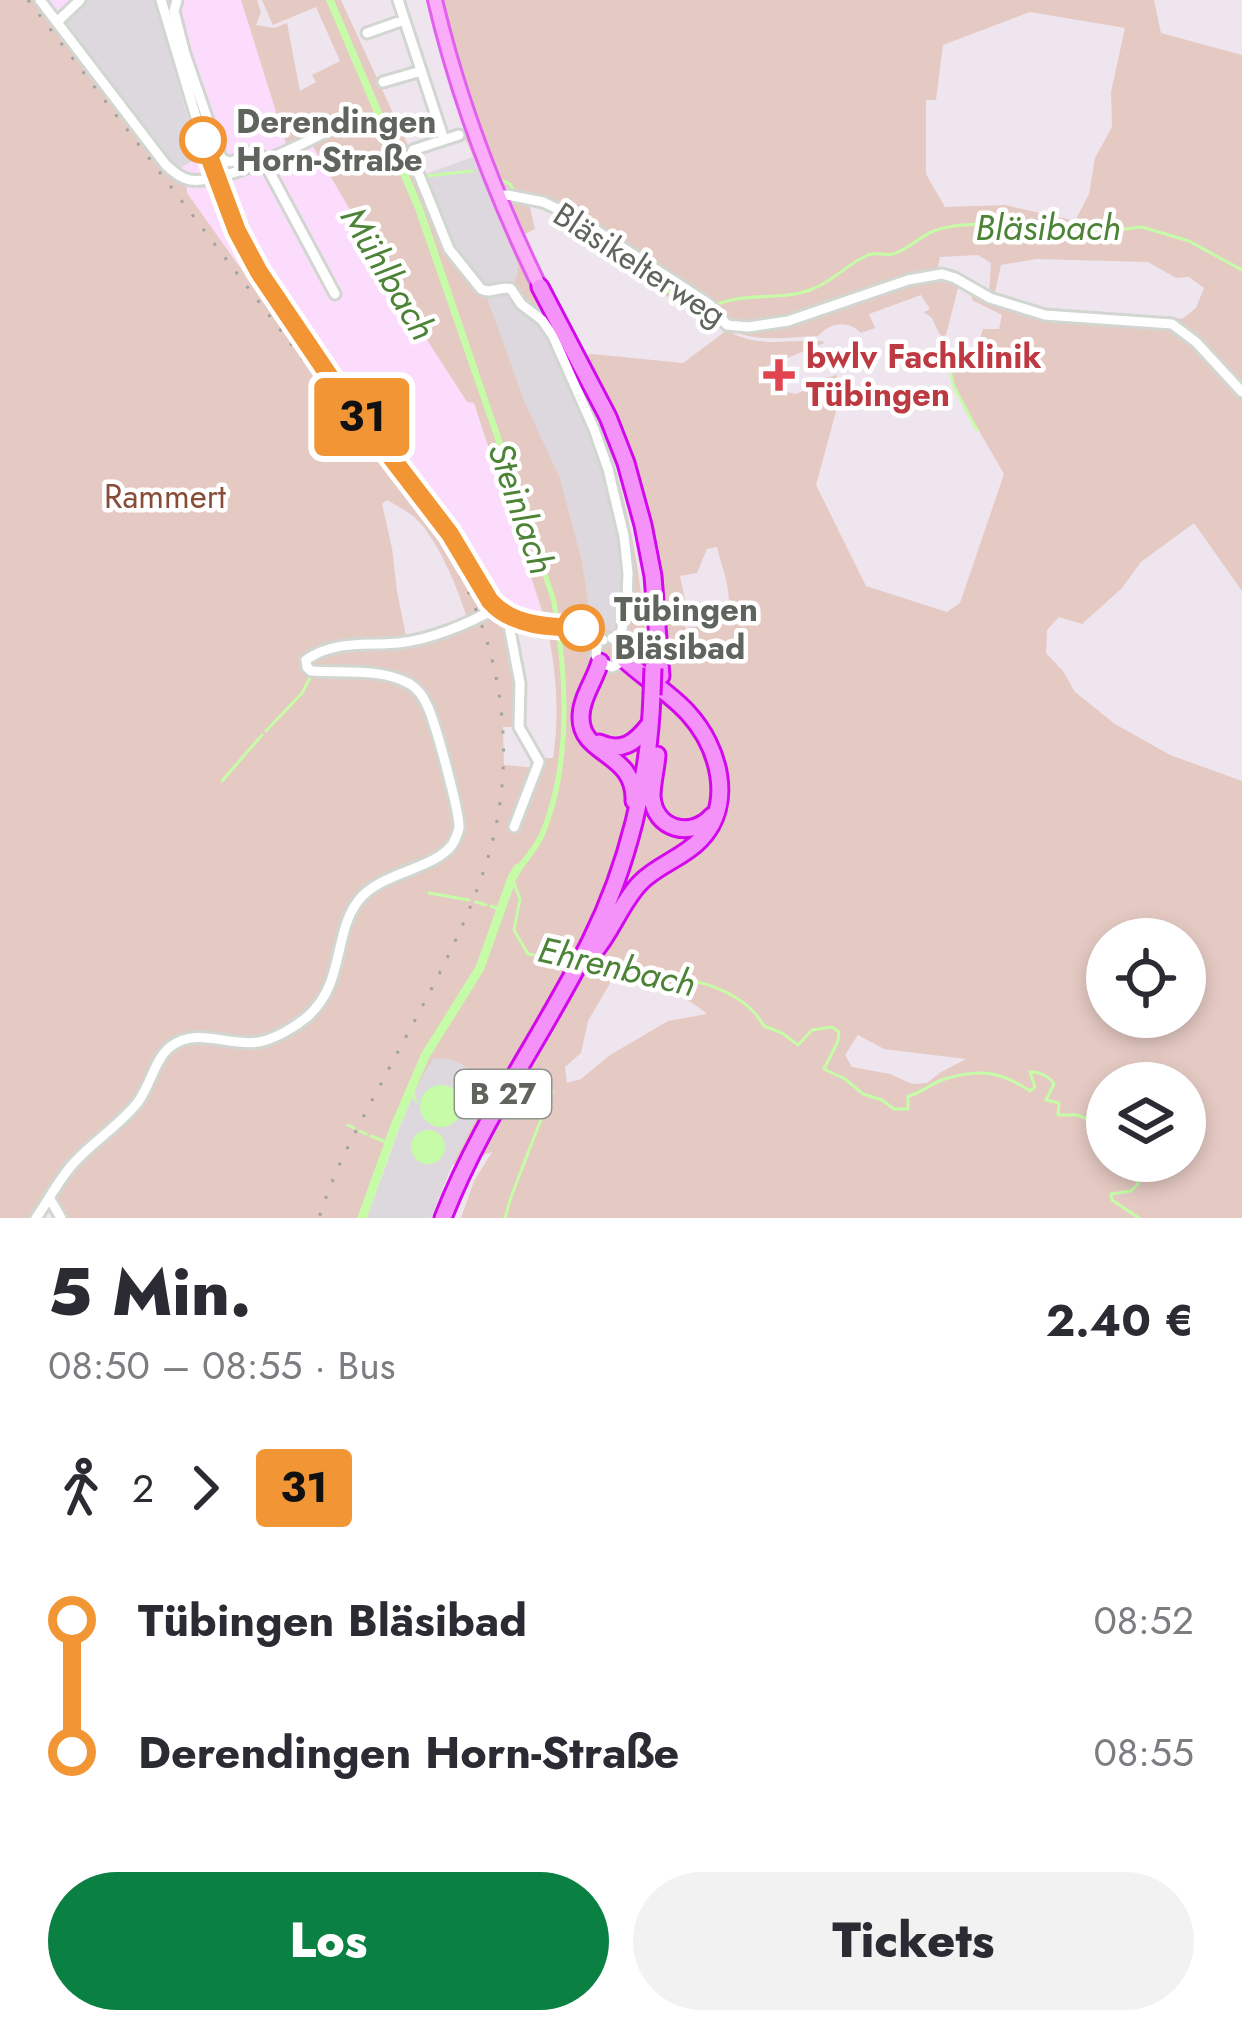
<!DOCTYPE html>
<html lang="de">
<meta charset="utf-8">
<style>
:root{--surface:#fff;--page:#f2f2f3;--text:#2b2b33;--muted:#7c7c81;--accent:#0b8043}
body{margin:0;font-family:Jost,sans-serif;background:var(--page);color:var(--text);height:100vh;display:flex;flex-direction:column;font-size:45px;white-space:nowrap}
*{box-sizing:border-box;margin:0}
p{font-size:39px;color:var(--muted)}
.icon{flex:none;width:66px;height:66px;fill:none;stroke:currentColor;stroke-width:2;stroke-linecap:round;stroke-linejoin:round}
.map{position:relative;height:1218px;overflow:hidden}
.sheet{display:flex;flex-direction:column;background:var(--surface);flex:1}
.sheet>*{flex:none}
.badge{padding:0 24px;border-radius:9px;font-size:42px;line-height:78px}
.controls{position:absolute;left:1086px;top:918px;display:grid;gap:24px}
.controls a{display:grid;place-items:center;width:120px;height:120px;border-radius:50%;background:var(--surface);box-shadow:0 6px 18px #0003;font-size:60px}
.map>.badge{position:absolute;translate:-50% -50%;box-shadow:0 0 0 6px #fff}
.legs{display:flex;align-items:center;gap:18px;height:132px;padding:0 48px;font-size:39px}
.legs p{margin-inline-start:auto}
.summary{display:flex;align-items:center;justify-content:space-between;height:204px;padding:0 48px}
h1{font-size:66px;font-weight:800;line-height:90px}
.cta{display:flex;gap:24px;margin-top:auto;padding:24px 48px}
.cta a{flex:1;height:138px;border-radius:72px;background:var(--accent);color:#fff;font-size:48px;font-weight:800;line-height:138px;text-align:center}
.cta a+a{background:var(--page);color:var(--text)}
ul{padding:0 48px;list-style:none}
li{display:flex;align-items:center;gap:42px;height:132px;font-size:45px}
li i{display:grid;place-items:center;width:18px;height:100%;margin:0 15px;background:currentColor}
li i::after{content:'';width:30px;height:30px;margin:-15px;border:9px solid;border-radius:50%;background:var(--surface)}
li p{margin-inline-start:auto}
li:first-child i{background:linear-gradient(#0000 50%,currentColor 0)}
li:last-child i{background:linear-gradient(currentColor 50%,#0000 0)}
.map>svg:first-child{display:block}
.commercial{fill:#fcdcfd}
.industrial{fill:#ddd7de}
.green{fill:#e5cac3;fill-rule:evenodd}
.water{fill:#c6fca8}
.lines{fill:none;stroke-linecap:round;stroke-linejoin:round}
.stream{stroke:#c6fca8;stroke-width:3}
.river{stroke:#c6fca8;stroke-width:9}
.minor-casing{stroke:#d1d6d0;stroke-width:15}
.major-casing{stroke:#e260ed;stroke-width:18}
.highway-casing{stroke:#d308ec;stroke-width:21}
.minor{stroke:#fff;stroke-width:9}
.major{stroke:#fcadf9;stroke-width:12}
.highway{stroke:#f492f9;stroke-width:15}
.rail{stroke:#a1a3a0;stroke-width:3;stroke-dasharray:3 15;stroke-linecap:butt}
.highway-bridge-casing{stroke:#d308ec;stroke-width:21;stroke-linecap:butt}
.highway-bridge{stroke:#f492f9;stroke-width:15}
.line-1-casing{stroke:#fff;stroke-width:27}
.line-1{stroke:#f29535;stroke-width:18}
.stop-1-dot{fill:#fff;stroke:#f29535;stroke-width:6}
.health-dot{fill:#e0444e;stroke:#fff;stroke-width:4.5}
.labels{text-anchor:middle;stroke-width:9;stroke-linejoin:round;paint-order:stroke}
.shield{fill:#fff;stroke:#8f938e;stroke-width:3}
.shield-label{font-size:30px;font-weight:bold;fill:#5f655d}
.stop-label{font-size:33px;font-weight:bold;fill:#5f655d;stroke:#fff;text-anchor:start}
.street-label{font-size:33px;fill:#5f655d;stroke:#fff}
.health-label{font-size:33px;font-weight:bold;fill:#be3a42;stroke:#fff;text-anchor:start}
.park-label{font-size:33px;fill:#884d39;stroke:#fff}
.water-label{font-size:36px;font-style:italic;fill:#4c8336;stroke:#fff}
</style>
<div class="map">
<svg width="1242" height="1218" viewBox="0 0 1242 1218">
<rect width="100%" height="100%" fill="#efe5ef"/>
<!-- commercial -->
<path class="commercial" d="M40,0H241L288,150L309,140L411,315L467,402L473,403L535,587L544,626L502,612L258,273L249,280L187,193Z"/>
<!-- industrial -->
<path class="industrial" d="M86,0H154L199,157L179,169L170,163L64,27V20Z
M473,157L518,264V273L545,324L608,469L628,573L622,623L616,632L589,625V607L582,561L560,478L449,249L420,176Z
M448,1056L468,1067L491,1092L452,1165L431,1218H367L401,1124L421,1077L432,1059Z"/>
<!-- green -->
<path class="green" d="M0,0H40L166,165L186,179L187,193L249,280L259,272L332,379L450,534L490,601L496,608L512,618L510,631L520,683L519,727H503L504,765L537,768V758H553C560,712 556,671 547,626L474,403L467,402L411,315L310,141L288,150L241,0H257L261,12L256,25L274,28L287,23L300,91L316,82L312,75L340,61L316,7L273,25L262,0H341L411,152L449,249L485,292L524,401L560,478L582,561L589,607V624L616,632C657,572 586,397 553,338C543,318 524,307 511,289L518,273V264L466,140L459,135L471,130L495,186L458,73L439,0H1154L1161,33L1242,55V387L1195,335L1166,320L1168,316L1182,319L1196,308L1204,288L1189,277L1176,278L1148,262L1036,259L1001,265L994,297L989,294L991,263L978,255L940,257L937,271L920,272L809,313L777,321L747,324L726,318L714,323C698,314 679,306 664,294C621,260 583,222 529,204L535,229L519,237L503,209C526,273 562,332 589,395C626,482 642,573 648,666L646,670L666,685C674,617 647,503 621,438C610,409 592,383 577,356L592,354L683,363L727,330C756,349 789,339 822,341L825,343L767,366L763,372V382L785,386L787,392L796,394L820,384L824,378L837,375L838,404L816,485L866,586L947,612L960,603L1004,474L956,391L946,357L950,352L974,359L983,329H999L1002,315L972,300V296L977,294C1006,309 1042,319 1075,321C1104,323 1150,315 1177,330C1202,344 1220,375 1242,396V591L1194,523L1141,562L1122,588L1082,624L1059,617L1047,630L1046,653L1063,671L1075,692L1115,724L1170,755L1242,781V1218H461L474,1181L492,1152L452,1165L490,1092C473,1073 460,1054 433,1059C402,1107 386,1164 367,1218H61L50,1199L61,1177L32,1218H0ZM1030,12L1125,28L1111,92L1112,127L1095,158L1089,194L1075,221L1005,205L945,207L926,174V100H936L943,45ZM387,500C396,505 405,510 413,516C437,536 459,591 468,621L407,641L397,591L392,548L382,504ZM717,547C722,569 727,575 729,599L718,611L719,624L685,628L686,605L680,576L697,573L707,549ZM1107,939H1185V1017H1107ZM612,980C644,982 682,992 707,1014L668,1021L610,1055L581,1079L567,1083L565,1067L581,1053L588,1021ZM858,1035L884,1049L966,1059L941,1072L927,1083L912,1084L890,1074L852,1067L845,1055ZM1107,1083H1185V1161H1107Z
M942,278L959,284L946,335L943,336L940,335L932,318L924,312L930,309L921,295L869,314L875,328L861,333C848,320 831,322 818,336C791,337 764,342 737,333V329C809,337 872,284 942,278Z"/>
<!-- water -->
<path class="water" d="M326,0H334L423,208L556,599C569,670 574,764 546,832C540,849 525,864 515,879L510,875C521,860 536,844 542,827C569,757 564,673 551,600L415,209Z
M420 1106a21 21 0 1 1 42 0a21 21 0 1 1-42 0Z
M411 1147a17 17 0 1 1 34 0a17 17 0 1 1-34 0Z"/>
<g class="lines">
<!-- stream -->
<path class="stream" d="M426,176L472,171
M499,179L510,184L514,191
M529,203L559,215
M573,221L628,257L683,304H700
M1080,234L1142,227L1189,241L1242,270
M718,304C748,292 780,301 810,290C831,283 846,265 866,256C875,251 884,256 893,254C908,250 920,236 934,231C968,218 1011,227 1046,230
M946,355L954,387L977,430
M266,731L302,693L311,676
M222,781L262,735
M512,878L520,899L514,930L528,954L571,961
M429,893L469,900
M476,902L486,905
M491,906L501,910
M587,964C641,975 733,971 764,1026L782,1033L798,1045L812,1030L832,1027L839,1032L838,1041L824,1069L845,1079L863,1094L882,1100L894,1109H908V1096C922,1093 931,1083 945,1079C980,1068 1002,1072 1030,1091L1035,1087L1030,1072C1039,1071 1050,1077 1054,1084L1046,1100L1059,1103L1058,1115H1077L1085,1118L1107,1139
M411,1090L416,1101
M348,1125L354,1128
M360,1131L366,1134
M371,1136L388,1143
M1123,1161L1133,1170L1138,1184L1131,1191L1111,1194L1112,1200L1139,1218
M505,1218L511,1197L552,1091"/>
<!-- river -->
<path class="river" d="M362,1218L395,1126L425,1056L480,968L512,878L518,868"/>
<defs>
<path id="minor" d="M40,0L166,165C174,172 180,178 190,180C224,185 313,139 345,122
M161,0L198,124L224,199L249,256L286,315L450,534L496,608L530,624L581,628L603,640
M177,0L174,11L185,54L221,158C233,168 241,155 253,151L261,156L335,294
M398,0L444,140
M57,22L80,0
M367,33L404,20
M383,82L421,71
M459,135L413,150L411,155L449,249L481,289C492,295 501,285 511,289L521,304L542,320L553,336L594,429L608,469L624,536L628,573L627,600L620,641
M498,196L507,195L543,202L577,218L709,304L727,325L748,327L788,321L908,280L942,274L955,278L990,298L1045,315L1172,324L1196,342L1242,392
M512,618L510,631L520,683L519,727L539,762L514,827
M589,636L597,646L596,656L600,662L612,667C623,663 627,655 623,645L612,638
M50,1199L61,1218
M36,1218C48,1201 58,1181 72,1165C92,1142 119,1126 138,1102C150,1086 155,1059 170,1047C197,1026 229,1047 259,1042C275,1039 295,1027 307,1017C345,984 333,934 358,901C380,872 433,870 452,845C454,842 458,833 459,828C460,813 435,721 427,705C423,696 418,689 410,684C382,668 342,673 311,671L307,667L306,660C334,640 366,646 398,643C430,640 468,624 496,608"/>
<path id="major" d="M435,0C459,102 494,193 540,287"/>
<path id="highway" d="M540,287L608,417L626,463L643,525L653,576L661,676
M600,662C595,680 581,698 581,717C580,756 636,752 634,801
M599,743C622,753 635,743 649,725
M657,755C656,769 652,783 652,796C654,830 692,839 712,816
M593,953C612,932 620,904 640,883C657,865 683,858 700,840C735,804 719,747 688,713C669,692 644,678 624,659
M443,1218C481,1120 543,1036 590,942C628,866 649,780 652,695"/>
</defs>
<!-- minor casing -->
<use href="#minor" class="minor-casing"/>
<!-- major casing -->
<use href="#major" class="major-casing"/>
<!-- highway casing -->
<use href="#highway" class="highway-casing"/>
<!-- minor -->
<use href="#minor" class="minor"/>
<!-- major -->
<use href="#major" class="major"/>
<!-- highway -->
<use href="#highway" class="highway"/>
<!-- rail -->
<path class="rail" d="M28,0L431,527C500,625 523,749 486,864C462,939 420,1009 384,1078C360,1123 334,1169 319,1218"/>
<defs>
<path id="highway-bridge" d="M652,695L653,668"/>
</defs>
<!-- highway-bridge casing -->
<use href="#highway-bridge" class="highway-bridge-casing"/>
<!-- highway-bridge -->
<use href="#highway-bridge" class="highway-bridge"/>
</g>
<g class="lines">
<defs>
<path id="line-1" d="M203,140L237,231L259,272L332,380L450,534L490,601C512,626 549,627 581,628"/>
</defs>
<!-- line-1 casing -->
<use href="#line-1" class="line-1-casing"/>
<!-- line-1 -->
<use href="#line-1" class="line-1"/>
</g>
<!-- markers -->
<g class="stop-1-dot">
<circle cx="203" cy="140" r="21"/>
<circle cx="581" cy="628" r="21"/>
</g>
<path class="health-dot" d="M773 357h12v12h12v12h-12v12h-12v-12h-12v-12h12z"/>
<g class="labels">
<!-- shield labels -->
<rect class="shield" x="455" y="1070" width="96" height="48" rx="9"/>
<g class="shield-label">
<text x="503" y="1104">B 27</text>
</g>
<!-- stop labels -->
<g class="stop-label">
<text x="236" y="133">Derendingen<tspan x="236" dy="38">Horn-Straße</tspan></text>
<text x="614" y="621">Tübingen<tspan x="614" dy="38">Bläsibad</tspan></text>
</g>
<!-- street labels -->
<g class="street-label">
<text transform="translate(640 264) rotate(33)" y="12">Bläsikelterweg</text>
</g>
<!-- health labels -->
<g class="health-label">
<text x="806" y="368">bwlv Fachklinik<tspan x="806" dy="38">Tübingen</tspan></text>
</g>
<!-- park labels -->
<g class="park-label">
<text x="165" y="508">Rammert</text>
</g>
<!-- water labels -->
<g class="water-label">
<text x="1048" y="240">Bläsibach</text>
<text transform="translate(389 273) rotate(59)" y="13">Mühlbach</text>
<text transform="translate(522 508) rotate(71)" y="13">Steinlach</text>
<text transform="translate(617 966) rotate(13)" y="13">Ehrenbach</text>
</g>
</g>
</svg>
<div class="controls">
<a><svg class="icon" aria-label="locate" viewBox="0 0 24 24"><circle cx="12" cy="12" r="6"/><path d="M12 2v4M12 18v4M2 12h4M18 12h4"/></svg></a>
<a><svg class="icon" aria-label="layers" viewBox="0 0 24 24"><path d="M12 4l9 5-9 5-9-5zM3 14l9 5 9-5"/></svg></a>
</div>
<b class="badge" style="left:362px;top:417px;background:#f29535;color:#111">31</b>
</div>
<section class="sheet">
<div class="summary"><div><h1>5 Min.</h1><p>08:50 – 08:55 · Bus</p></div><b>2.40 €</b></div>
<div class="legs"><svg class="icon" aria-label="walk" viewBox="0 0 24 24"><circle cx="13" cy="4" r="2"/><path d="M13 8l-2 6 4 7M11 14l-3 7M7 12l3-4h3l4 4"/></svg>2<svg class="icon" aria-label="forward" viewBox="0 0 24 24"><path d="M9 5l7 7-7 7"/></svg><b class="badge" style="background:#f29535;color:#111">31</b></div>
<ul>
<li><i style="color:#f29535"></i><b>Tübingen Bläsibad</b><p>08:52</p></li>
<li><i style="color:#f29535"></i><b>Derendingen Horn-Straße</b><p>08:55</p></li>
</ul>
<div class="cta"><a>Los</a><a>Tickets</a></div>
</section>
